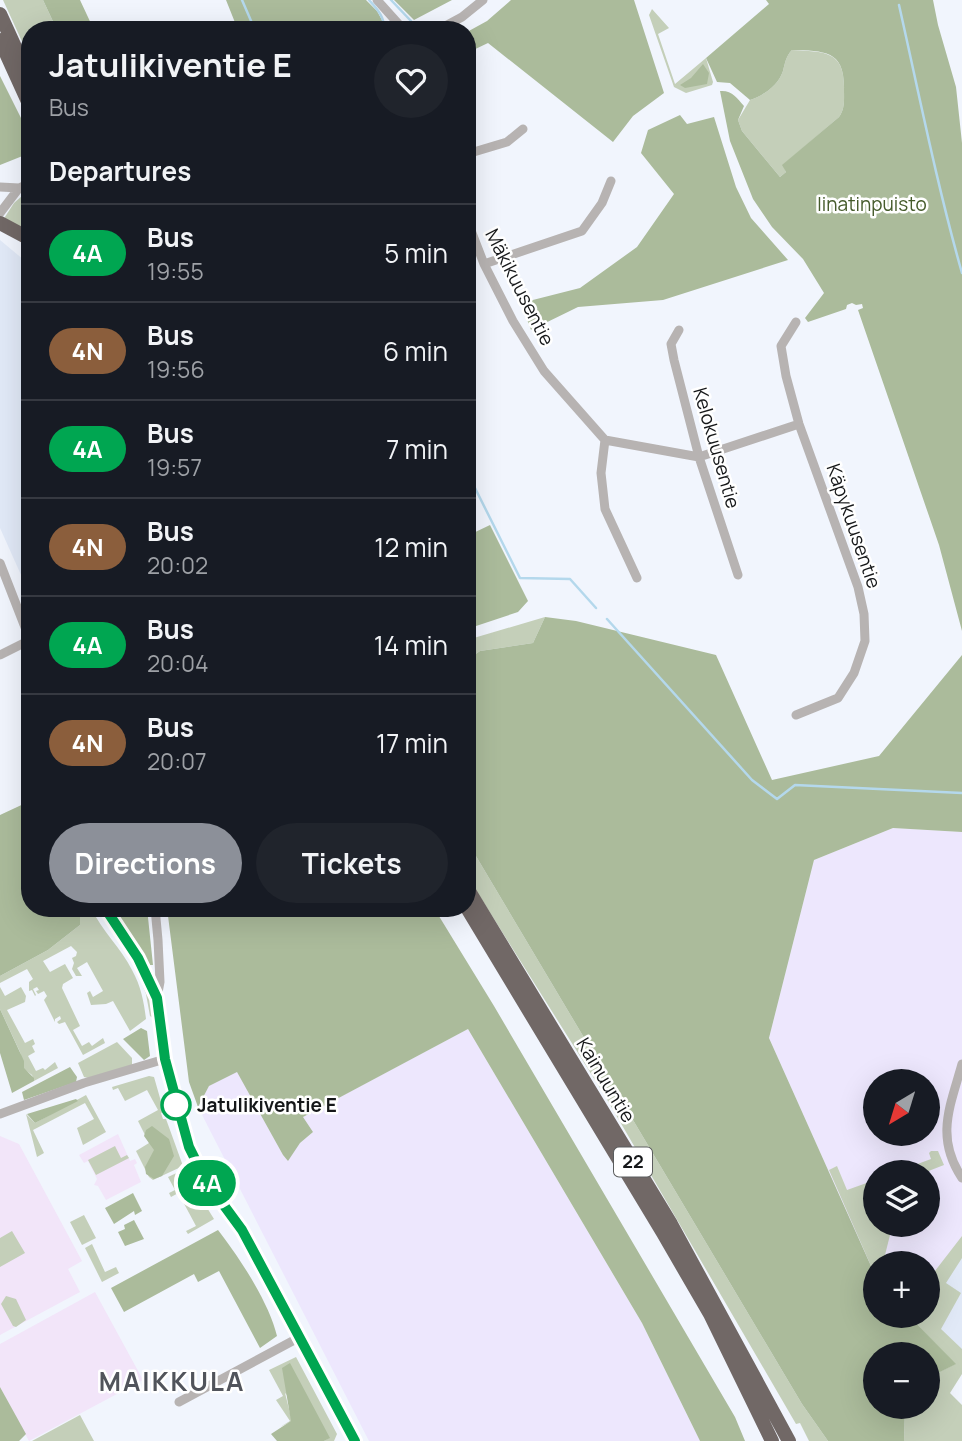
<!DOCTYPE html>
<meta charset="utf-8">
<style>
:root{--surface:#171b24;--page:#20242c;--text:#f1f3f6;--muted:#9ea1a6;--line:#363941;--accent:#8c9099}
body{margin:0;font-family:Manrope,sans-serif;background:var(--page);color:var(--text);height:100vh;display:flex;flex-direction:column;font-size:26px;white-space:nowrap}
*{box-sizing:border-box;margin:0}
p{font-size:23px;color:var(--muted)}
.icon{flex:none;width:38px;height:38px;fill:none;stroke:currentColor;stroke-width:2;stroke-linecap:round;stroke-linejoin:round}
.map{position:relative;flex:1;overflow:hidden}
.drawer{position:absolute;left:21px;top:21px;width:455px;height:896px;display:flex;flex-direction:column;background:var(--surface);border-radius:28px;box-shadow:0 7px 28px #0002}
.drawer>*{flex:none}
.badge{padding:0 14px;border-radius:23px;font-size:24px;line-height:46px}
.needle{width:46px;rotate:218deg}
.fabs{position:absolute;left:863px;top:1069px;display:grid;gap:14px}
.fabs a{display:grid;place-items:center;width:77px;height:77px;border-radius:50%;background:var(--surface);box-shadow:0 7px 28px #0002;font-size:35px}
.map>.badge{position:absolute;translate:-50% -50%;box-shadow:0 0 0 4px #fff}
h2{padding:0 28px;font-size:26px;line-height:63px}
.round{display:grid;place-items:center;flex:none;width:74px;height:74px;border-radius:37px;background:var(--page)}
.summary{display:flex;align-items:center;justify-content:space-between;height:119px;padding:0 28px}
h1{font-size:33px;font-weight:700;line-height:52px}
.primary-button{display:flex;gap:14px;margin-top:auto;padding:14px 28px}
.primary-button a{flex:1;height:80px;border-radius:42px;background:var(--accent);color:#fff;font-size:28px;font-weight:700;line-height:80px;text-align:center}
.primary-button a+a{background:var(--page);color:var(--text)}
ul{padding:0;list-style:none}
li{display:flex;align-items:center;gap:21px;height:98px;padding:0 28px;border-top:2px solid var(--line)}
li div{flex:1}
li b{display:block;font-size:26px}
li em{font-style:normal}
li .badge{min-width:77px;font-weight:700;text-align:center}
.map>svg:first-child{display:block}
.built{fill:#e1e9f7}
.industrial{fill:#ede7fd;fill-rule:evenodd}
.education{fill:#f2e5f9}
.green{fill:#c4cfb9}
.forest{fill:#abbb9b}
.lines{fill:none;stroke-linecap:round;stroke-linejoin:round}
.stream{stroke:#b4d8ec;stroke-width:2.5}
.minor{stroke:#b7b3b2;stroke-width:9}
.highway{stroke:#716866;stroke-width:14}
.line-casing{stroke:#fff;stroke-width:16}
.line{stroke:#00a651;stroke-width:10}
.stop-dot{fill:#fff;stroke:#00a651;stroke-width:3.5}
.labels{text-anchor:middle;stroke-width:5;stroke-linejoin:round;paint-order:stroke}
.shield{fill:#fff;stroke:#5b5d5e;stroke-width:2}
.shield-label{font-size:18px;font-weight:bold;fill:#151719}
.park-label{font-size:19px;fill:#455b2b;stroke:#fff}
.street-label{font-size:19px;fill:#151719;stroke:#fff}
.stop-label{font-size:19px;font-weight:bold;fill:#151719;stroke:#fff;text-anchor:start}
.district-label{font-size:26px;font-weight:bold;letter-spacing:2px;fill:#51545b;stroke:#fff}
</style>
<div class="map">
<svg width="962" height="1441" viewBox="0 0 962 1441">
<rect width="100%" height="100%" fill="#f1f5fd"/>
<!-- built -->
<path class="built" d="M0,240L30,265V595L0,528Z
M962,1246V1351L909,1316H928Z"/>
<!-- industrial -->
<path class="industrial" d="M893,828L962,832V1246L928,1292V1264H875V1275L769,1038L814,860ZM875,1082H928V1134H875ZM875,1172H928V1225H875Z
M468,1029L642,1323L700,1441H369L198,1107L209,1086L237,1071L283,1155L288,1160L300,1143L313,1132L302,1117Z"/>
<!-- education -->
<path class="education" d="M118,1134L130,1161L135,1159L137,1163L134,1165L141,1182L106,1200L98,1186L94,1185L97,1179L88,1161L84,1163L79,1155Z
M0,1136L19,1144L82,1261L68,1269L80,1292L0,1335Z
M95,1292L143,1380L29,1441L0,1387V1344Z"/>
<!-- green -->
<path class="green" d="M3,0H43L57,30H30V59Z
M652,9L669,28L658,34L675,84L706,58L713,82L712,85L686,93L674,87L649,15Z
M792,50C825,52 845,50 844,90C844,100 845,109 839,117L783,165L786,172L780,177L742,131L738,120L750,100C764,95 778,86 783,71C785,63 786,56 792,50Z
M30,189V234L3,220L14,203Z
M545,617L533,643L480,651L467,660V640Z
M467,841L802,1404L828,1441H809L800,1423L796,1424L605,1096L474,887L467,873Z
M80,908H91C102,931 121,948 132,970C141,986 144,1002 146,1019L130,1031L113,1001L106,1004L91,1005L87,993L90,991L93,997L103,991L87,962L77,968L82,976H76L72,969L74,963L72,958L76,956L77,952L71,946L43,961L50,972L65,964L73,978L63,984L62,988L80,1026L73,1030L82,1046L89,1042L92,1046L103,1038L105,1043L83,1055L65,1022L59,1024L57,1022L61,1019L60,1016L55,1019V1022L44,1000L47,996L44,991L38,994L36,991L39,990L37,987L33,989L36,995L35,996L32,990L29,991V982L33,979L27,969L0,983V976L48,950L80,925Z
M96,908H101C124,942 152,976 153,1018L150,1016L146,994L135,967Z
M0,987L5,996L21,987L26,996L25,1002L7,1010L25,1043L33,1039L35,1044L32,1046L35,1052L28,1056L36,1071L43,1068L45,1070L55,1062L58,1068L34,1081L32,1075L24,1069L20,1052L0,1009Z
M117,1042L132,1058V1065L88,1078L84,1077L78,1063Z
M149,1076L154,1077L164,1112L161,1113L163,1119H166L183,1166L153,1180L149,1177L136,1151L149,1143L138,1121L158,1110L147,1090L125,1101L118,1088L113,1090L112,1087Z
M86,1095L106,1132L83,1145L77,1128L94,1119L85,1103L33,1130L44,1153L37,1157L26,1114L35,1123Z
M115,1146L121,1158L127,1155L129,1158L96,1175L88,1160Z
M931,1151H938L944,1165L926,1172H896L931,1159L929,1153Z
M837,1166L847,1190L875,1180V1190L870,1193L875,1204V1225H885L890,1235L883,1263L875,1264V1275L829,1170Z
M185,1169L193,1185L171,1197L169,1193L175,1190L168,1177Z
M196,1190L214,1219L188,1234L186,1231L196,1226L181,1198Z
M84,1215L96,1238L82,1245L70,1222Z
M12,1231L25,1253L0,1267V1238Z
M962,1236V1258L946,1283L961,1293L941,1329L962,1349V1374L950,1393L962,1405V1441H904L905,1407H928V1378L955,1364L909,1316H928V1280Z
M92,1244L105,1272L116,1267L119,1273L102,1282L85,1248Z
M6,1296L16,1299L26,1320L16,1327L13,1326L1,1304Z
M296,1357L337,1434L334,1441H324L329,1438L285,1393L292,1421L280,1427L290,1421L276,1400L283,1396L269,1370Z
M80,1415L94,1441H32Z"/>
<!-- forest -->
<path class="forest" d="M43,0H80L94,30H57Z
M226,0H366L377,11L383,22L378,30H238Z
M394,0H452L414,20Z
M511,0H634L664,93L633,116L613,142L488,43L467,53V32L487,21Z
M766,0H933L938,25L956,87L962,143V631L939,545L858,310L863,308L862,304L856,305L852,303L847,305L846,309L808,322L805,318L824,293L803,259L772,227L753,199L730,141L720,91C732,90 737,98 744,106L738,120L742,131L780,177L786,172L782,165L839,117C845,109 844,100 844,90C845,50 825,51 792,50C786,56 785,63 783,71C778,86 764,95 750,100L730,83L717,82L706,58L769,4Z
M703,64L709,73L707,84L685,88L680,85L691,78Z
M0,76L30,136V153L0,165Z
M680,115L687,124L714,117L736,187L751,218L788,260L663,300L578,307L531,330L521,303L580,288L637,247L674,194L641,153L648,130Z
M490,525L528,601L518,612L467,629V536Z
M545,617L576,621L716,655L772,780L879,756L962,655V832L893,828L814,860L769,1038L875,1275V1316H909L956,1364L928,1378V1354H875V1407H905L904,1441H828L802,1404L467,841V660L480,651L533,643Z
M30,801V908H80V925L48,950L0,976V815Z
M111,908H147L153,965H150Z
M167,908H434L494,1006L735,1417L745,1441H700L642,1323L468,1029L303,1117L313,1132L300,1143L288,1161L283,1155L237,1072L209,1086L198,1107L189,1082Z
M0,1009L24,1061V1068L34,1078V1081L12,1093L0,1053Z
M141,1028L147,1031L150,1056L144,1060L123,1039Z
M70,1067L77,1077L76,1082L24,1100L22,1092Z
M76,1099L78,1101L35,1123L27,1114Z
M152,1126L169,1139L174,1156L162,1176L154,1179L146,1174L145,1167L154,1150L144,1136L146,1130Z
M133,1193L142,1211L135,1215L134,1211L114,1224L105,1208Z
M134,1220L144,1239L125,1246L118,1232L125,1229L124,1225Z
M218,1230C239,1257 269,1302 277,1336L260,1348L219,1271L198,1282L194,1274L124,1312L111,1288Z
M290,1363L330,1438L324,1441H277L271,1434L291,1421L282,1368Z
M0,1387L26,1434L19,1441H0Z"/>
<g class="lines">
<!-- stream -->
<path class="stream" d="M242,0L255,30
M369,0C377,9 385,17 384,30
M391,0L411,21
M899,5C919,94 937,185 962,273
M467,472L520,578L570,579L596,608
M607,619L752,780L777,799L795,785L962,793"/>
<!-- minor -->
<path class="minor" d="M377,0L404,30
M438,30L462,17L483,0
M467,154L507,142L523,129
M0,187L19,188
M0,213L19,188L30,183
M467,220L484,264L513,321L544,371L605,440L699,457L799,424
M484,264L582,231L602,203L611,181
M796,322L781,346L786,376L799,424L858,587L864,614L865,641L854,673L838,698L796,715
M679,330L671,344L674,360L699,457L738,575
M605,440L601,473L605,509L637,578
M0,563L30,640
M0,655L30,640
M105,908L138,958L157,997
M155,908L158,940L160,982L157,998L165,1059L189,1147L206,1181L242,1230L355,1441
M962,1064C950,1107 935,1137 962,1178
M0,1114L84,1083L165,1059
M179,1402L300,1337"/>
<!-- highway -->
<path class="highway" d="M0,14L30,80
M0,40L30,106
M0,223L30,239
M467,888L671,1224L789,1441
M467,908L663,1233L710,1314L772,1441"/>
</g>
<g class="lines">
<defs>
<path id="line" d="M105,908L138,958L157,998L165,1059L189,1147L206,1181L242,1230L355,1441"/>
</defs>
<!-- line casing -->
<use href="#line" class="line-casing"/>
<!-- line -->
<use href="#line" class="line"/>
</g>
<!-- markers -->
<circle class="stop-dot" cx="176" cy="1105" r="14"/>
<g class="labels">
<!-- shield labels -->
<rect class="shield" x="614" y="1147.5" width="38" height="29" rx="5"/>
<g class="shield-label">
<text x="633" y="1168">22</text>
</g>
<!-- park labels -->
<g class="park-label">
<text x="872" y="211">Iinatinpuisto</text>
</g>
<!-- street labels -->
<g class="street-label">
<text transform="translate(520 287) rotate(63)" y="7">Mäkikuusentie</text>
<text transform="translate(717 448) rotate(74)" y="7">Kelokuusentie</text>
<text transform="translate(854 526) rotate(71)" y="7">Käpykuusentie</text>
<text transform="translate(606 1080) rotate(59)" y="7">Kainuuntie</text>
</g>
<!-- stop labels -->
<g class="stop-label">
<text x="197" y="1112">Jatulikiventie E</text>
</g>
<!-- district labels -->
<g class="district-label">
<text x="172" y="1391">MAIKKULA</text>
</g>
</g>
</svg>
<div class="fabs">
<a><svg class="needle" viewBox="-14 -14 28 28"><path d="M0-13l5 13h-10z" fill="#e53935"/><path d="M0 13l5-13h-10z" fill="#9ea1a6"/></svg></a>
<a><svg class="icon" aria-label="layers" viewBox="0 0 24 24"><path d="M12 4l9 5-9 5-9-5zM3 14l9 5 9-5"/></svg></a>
<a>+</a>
<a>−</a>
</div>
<b class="badge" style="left:207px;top:1183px;background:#00a651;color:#fff">4A</b>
<section class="drawer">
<div class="summary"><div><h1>Jatulikiventie E</h1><p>Bus</p></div><a class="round"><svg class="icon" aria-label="heart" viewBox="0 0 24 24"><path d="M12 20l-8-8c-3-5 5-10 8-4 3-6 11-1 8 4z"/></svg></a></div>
<h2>Departures</h2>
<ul>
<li><span class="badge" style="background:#00a651;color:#fff">4A</span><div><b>Bus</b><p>19:55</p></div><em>5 min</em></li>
<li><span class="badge" style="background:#8b5e3c;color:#fff">4N</span><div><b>Bus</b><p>19:56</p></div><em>6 min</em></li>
<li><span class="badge" style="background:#00a651;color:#fff">4A</span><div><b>Bus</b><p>19:57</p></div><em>7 min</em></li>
<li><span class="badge" style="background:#8b5e3c;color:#fff">4N</span><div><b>Bus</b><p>20:02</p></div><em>12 min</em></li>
<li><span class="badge" style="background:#00a651;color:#fff">4A</span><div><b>Bus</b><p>20:04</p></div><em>14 min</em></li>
<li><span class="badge" style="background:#8b5e3c;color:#fff">4N</span><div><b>Bus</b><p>20:07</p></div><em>17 min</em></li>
</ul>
<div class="primary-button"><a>Directions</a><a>Tickets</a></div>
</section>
</div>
